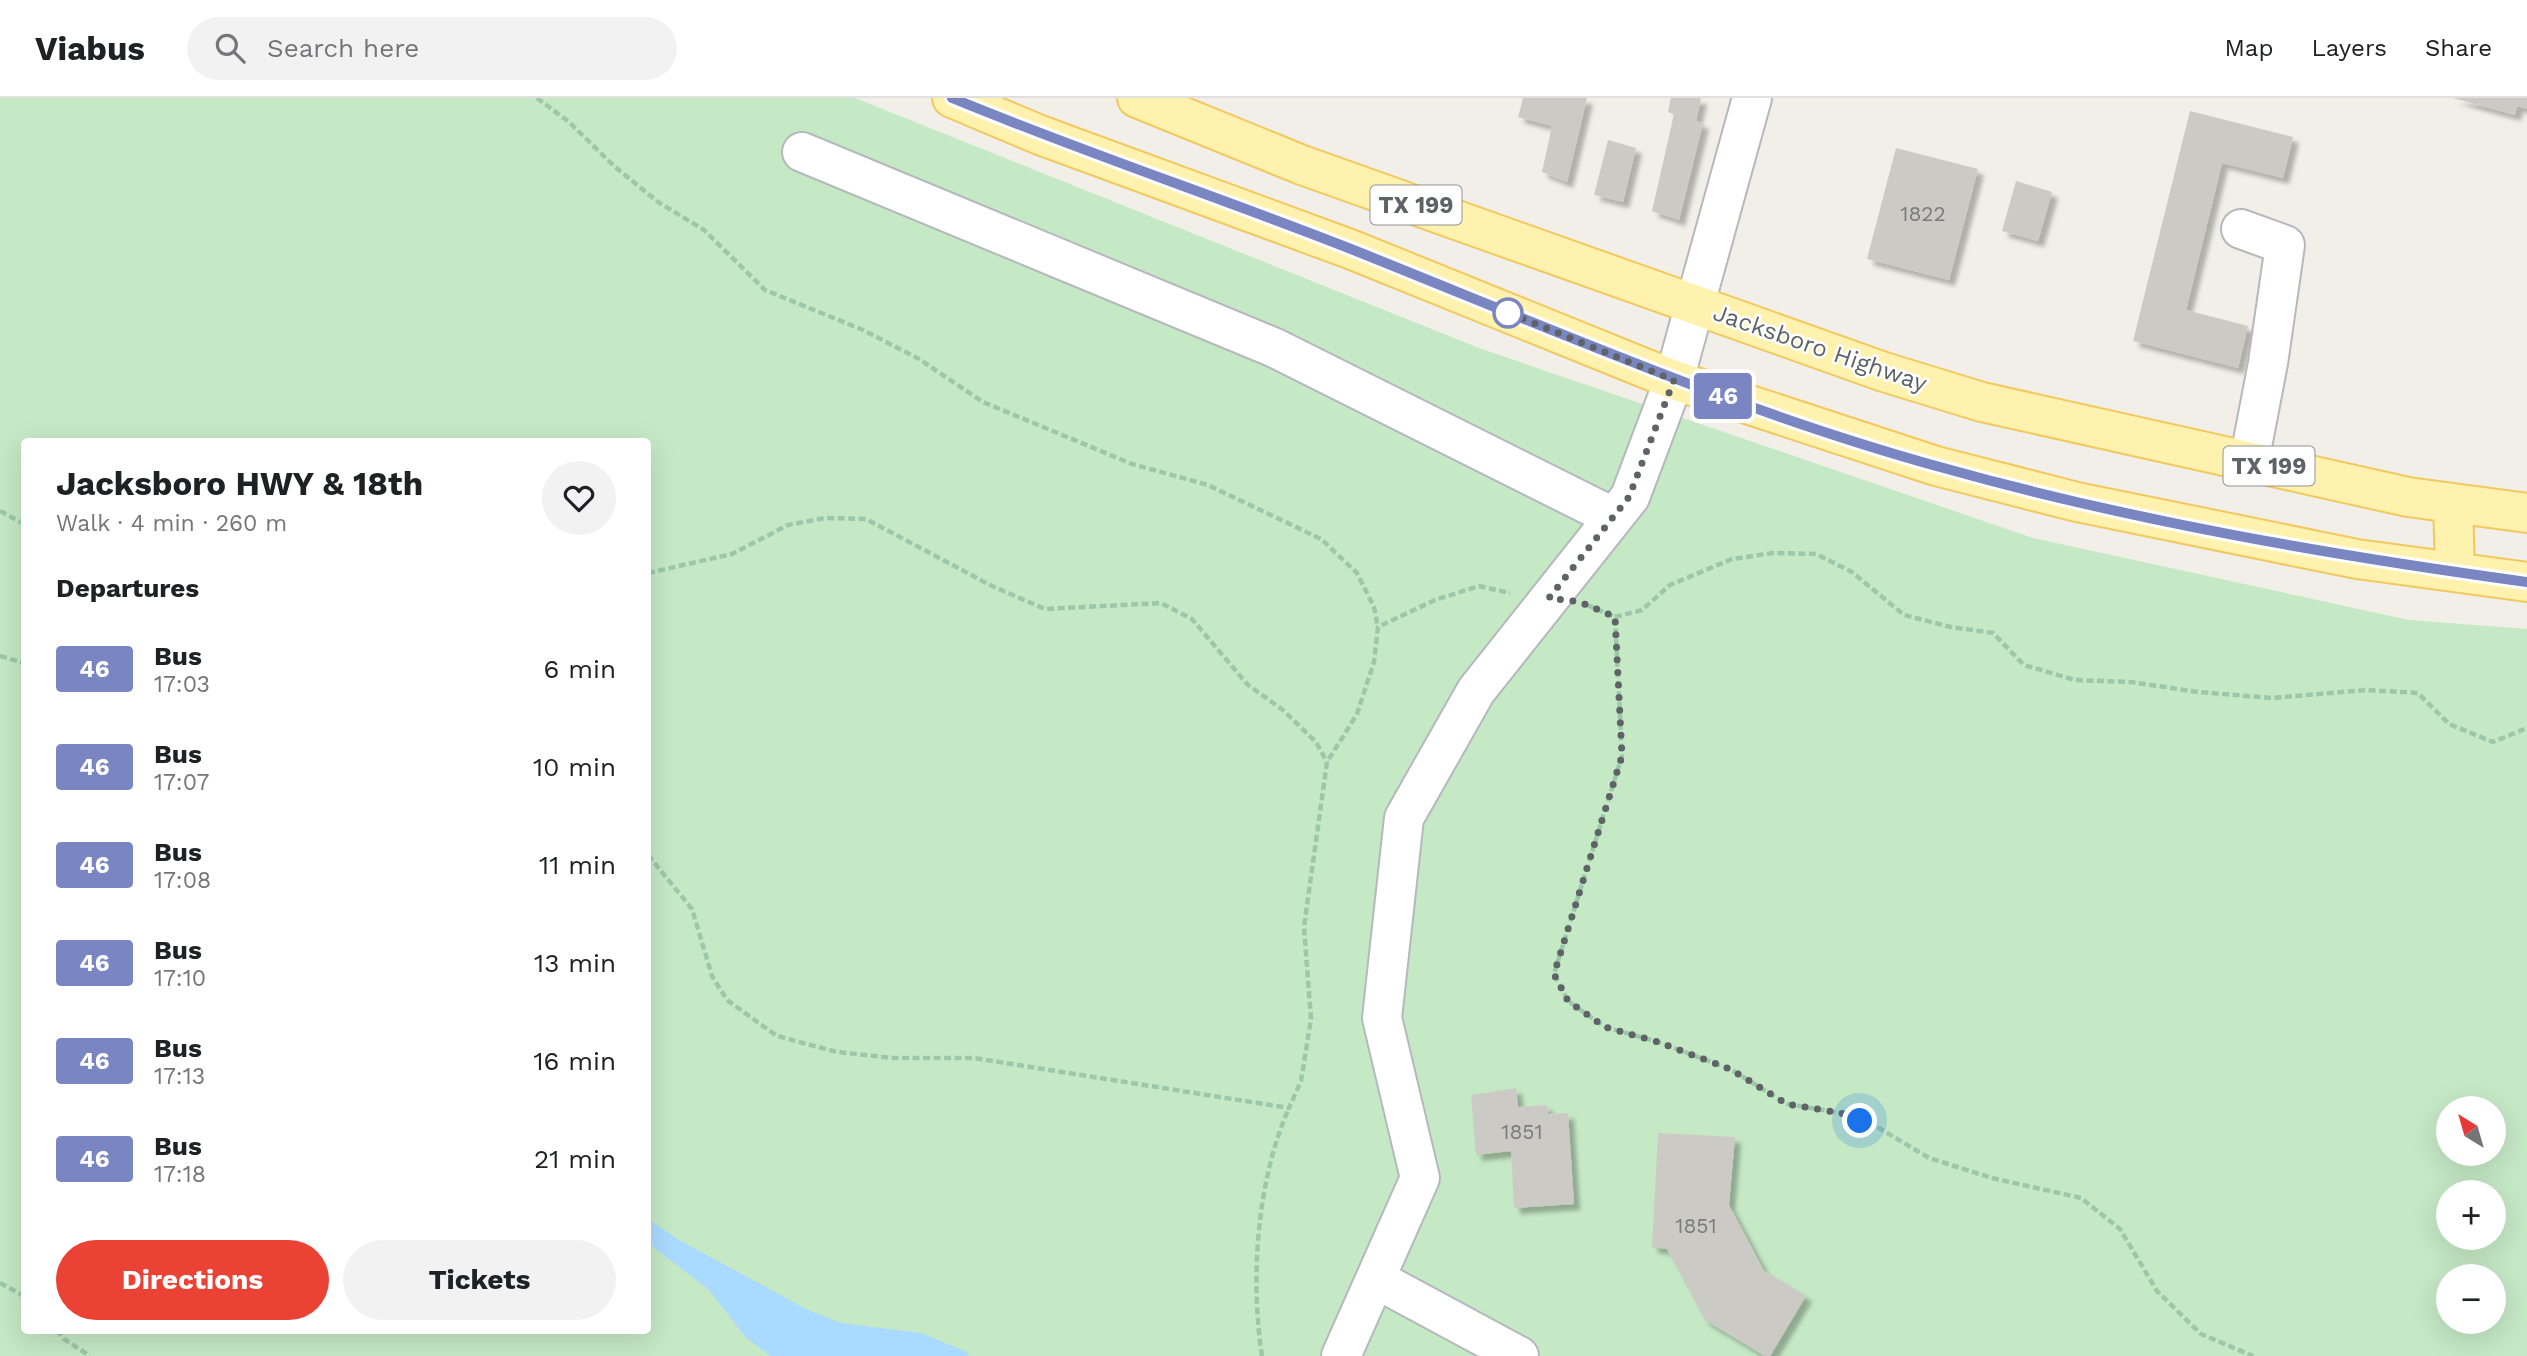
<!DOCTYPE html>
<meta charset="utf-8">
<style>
:root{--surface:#fff;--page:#f2f2f2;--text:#202124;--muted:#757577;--line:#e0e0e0;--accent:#ea4335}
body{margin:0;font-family:"Work Sans",sans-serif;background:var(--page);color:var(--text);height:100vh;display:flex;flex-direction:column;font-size:26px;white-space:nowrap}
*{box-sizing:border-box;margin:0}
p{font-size:23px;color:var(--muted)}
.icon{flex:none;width:38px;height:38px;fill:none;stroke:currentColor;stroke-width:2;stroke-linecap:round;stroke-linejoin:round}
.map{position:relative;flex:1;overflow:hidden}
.sheet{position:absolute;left:21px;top:340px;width:630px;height:896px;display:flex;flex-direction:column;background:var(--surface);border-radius:7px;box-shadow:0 7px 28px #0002}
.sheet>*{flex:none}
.badge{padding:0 14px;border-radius:5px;font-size:24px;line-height:46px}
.needle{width:46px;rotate:323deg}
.fabs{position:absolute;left:2436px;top:998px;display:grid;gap:14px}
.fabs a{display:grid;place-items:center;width:70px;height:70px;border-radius:50%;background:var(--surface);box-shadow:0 7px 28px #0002;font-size:35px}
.you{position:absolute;width:35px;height:35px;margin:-18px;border:5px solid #fff;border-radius:50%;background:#1a73e8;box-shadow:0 0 0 10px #1a73e833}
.map>.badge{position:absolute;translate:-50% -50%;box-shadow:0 0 0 4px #fff}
h2{padding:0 35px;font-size:26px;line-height:63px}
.round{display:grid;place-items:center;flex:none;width:74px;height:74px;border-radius:37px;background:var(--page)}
.headline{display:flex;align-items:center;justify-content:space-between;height:119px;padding:0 35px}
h1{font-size:33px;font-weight:700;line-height:52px}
.primary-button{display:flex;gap:14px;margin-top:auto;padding:14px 35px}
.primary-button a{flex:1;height:80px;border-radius:42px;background:var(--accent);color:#fff;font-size:28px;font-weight:700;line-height:80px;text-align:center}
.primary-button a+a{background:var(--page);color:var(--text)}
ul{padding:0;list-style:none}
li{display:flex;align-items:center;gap:21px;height:98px;padding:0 35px}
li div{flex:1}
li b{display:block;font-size:26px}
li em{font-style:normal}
li .badge{min-width:77px;font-weight:700;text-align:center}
header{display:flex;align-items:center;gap:42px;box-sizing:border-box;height:98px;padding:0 35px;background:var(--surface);border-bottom:2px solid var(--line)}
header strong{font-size:33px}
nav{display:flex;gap:38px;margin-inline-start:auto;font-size:24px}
.search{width:490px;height:63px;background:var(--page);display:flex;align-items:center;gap:18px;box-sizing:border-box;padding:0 24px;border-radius:38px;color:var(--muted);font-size:26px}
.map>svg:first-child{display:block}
.green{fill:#c5e8c5;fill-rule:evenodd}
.water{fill:#aadaff}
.building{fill:#cccac5;filter:url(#shadow)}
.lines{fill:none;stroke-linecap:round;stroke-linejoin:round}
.minor-casing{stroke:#b5b8bc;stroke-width:42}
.major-casing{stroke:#f2c960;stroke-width:42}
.path{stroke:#9cc7a9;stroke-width:4.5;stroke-dasharray:7 3.5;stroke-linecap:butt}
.minor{stroke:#fff;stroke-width:38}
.major{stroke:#fff2af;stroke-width:38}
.line-casing{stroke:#fff;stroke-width:16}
.line{stroke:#7986c2;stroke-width:10}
.walk{stroke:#5f6368;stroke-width:7;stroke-dasharray:0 12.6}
.stop-dot{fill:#fff;stroke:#7986c2;stroke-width:3.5}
.labels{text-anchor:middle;stroke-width:5;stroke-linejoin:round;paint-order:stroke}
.number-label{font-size:21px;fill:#7a7d7f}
.shield{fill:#fff;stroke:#8f9295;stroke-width:2}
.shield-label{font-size:23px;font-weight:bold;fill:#5f6368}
.street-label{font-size:24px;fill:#5f6368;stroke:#fff}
</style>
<header>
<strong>Viabus</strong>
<div class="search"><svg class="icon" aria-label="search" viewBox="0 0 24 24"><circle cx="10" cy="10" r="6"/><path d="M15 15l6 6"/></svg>Search here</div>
<nav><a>Map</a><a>Layers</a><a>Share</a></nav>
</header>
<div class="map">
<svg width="2527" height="1258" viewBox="0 0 2527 1258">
<defs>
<filter id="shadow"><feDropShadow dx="6" dy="6" stdDeviation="2" flood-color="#0004"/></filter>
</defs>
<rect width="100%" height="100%" fill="#f1efe8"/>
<!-- green -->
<path class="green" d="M0,0H855L1479,250L2033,440L2409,522L2527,531V1258H0ZM24,343H648V1232H24ZM2448,1010H2494V1055H2448ZM2448,1094H2494V1139H2448ZM2448,1178H2494V1223H2448Z"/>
<!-- water -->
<path class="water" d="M648,1121L679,1142L808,1212L841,1225L921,1235L967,1254L969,1258H771L746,1240L709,1192L648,1145Z"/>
<!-- building -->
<path class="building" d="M1523,0H1587L1567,84L1542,74L1552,28L1518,19Z
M1671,0H1701L1696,23L1703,25L1679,122L1652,113L1674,16L1668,14Z
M2453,0H2527V11L2517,8L2515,17Z
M2190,13L2293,39L2283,80L2222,65L2186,212L2248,228L2238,270L2133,243Z
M1608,42L1636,50L1623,104L1594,97Z
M1896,50L1978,71L1949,182L1867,161Z
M2016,83L2052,94L2038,143L2002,133Z
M1516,990L1518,1009L1547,1007L1548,1016L1568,1015L1574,1106L1514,1110L1511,1053L1476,1057L1471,997Z
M1658,1035L1735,1039L1729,1107L1764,1173L1806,1198L1770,1258H1765L1705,1222L1667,1151L1652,1149Z"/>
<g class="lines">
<defs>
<path id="minor" d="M802,54L1275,250L1613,419
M2241,131L2285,147L2268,265L2249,364
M1376,1181L1519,1258
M1341,1258L1420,1080L1382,920L1404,720L1476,593L1630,399L1674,282L1752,0"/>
<path id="major" d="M952,0L1040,37L1350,151L1674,282L1936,368L2077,404L2357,461L2527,484
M1137,0L1302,67L1884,274L1982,304L2408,399L2527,415
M2453,405L2455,474"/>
</defs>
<!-- minor casing -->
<use href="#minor" class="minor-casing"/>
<!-- major casing -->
<use href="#major" class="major-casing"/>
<!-- path -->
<path class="path" d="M537,0L569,24L614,68L658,104L704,132L765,192L863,232L919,261L983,304L1132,366L1208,387L1321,441L1357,475L1374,509L1378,529
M0,413L24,426
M648,475L732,456L788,427L825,420L866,421L992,488L1045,511L1161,505L1192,521L1248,587L1283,612L1316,644L1327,664
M1587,507L1615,519L1622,658L1554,876L1568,903L1605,929L1658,944L1730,971L1787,1006L1841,1015L1879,1030L1929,1060L1992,1080L2081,1100L2120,1131L2157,1193L2201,1236L2253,1258
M1615,519L1642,512L1670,487L1732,461L1773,455L1816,456L1852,474L1904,517L1951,529L1993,535L2024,567L2075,582L2131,584L2198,594L2272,600L2366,592L2418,595L2449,626L2493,644L2527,630
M0,558L24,565
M648,757L692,811L712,878L727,902L777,938L837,954L893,960H974L1289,1010L1301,983L1311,921L1304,829L1327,664L1357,616L1374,564L1378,529L1435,502L1479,488L1510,495
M0,1185L24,1198
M57,1232L64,1241L90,1258
M1262,1258C1250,1180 1257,1082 1289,1010"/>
<!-- minor -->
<use href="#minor" class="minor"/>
<!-- major -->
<use href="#major" class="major"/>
</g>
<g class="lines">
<defs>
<path id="line" d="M952,0C1085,55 1222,100 1356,153C1549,230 1740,314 1940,369C2132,423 2330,457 2527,484"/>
</defs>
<!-- line casing -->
<use href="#line" class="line-casing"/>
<!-- line -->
<use href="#line" class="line"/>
<!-- walk -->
<path class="walk" d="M1508,215L1504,213L1674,282L1629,399L1549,500L1580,504L1615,519L1622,658L1554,876L1568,903L1605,929L1658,944L1730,971L1787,1006L1841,1015L1860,1023"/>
</g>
<!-- markers -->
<circle class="stop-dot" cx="1508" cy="215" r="14"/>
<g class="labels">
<!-- number labels -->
<g class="number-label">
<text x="1923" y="123">1822</text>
<text x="1522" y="1041">1851</text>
<text x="1696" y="1135">1851</text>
</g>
<!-- shield labels -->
<g class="shield">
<rect x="1370.5" y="87.5" width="91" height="39" rx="5"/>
<rect x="2223.5" y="348.5" width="91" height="39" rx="5"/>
</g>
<g class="shield-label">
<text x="1416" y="115">TX 199</text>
<text x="2269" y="376">TX 199</text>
</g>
<!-- street labels -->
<g class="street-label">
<text transform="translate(1820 250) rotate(19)" y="8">Jacksboro Highway</text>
</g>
</g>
</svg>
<div class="fabs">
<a><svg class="needle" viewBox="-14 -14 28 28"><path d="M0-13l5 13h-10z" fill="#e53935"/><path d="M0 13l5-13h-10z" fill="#757577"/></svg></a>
<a>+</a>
<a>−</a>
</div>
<div class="you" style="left:1860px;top:1023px"></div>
<b class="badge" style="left:1723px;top:298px;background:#7986c2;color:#fff">46</b>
<section class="sheet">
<div class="headline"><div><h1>Jacksboro HWY &amp; 18th</h1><p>Walk · 4 min · 260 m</p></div><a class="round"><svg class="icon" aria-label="heart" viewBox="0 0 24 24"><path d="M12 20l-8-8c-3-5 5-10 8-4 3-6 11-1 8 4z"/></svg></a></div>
<h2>Departures</h2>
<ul>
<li><span class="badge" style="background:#7986c2;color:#fff">46</span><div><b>Bus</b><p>17:03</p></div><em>6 min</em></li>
<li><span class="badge" style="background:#7986c2;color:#fff">46</span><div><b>Bus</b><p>17:07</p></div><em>10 min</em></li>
<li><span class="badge" style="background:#7986c2;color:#fff">46</span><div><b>Bus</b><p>17:08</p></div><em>11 min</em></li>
<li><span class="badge" style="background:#7986c2;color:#fff">46</span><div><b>Bus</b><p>17:10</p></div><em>13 min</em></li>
<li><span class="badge" style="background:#7986c2;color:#fff">46</span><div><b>Bus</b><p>17:13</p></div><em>16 min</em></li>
<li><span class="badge" style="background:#7986c2;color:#fff">46</span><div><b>Bus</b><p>17:18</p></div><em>21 min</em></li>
</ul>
<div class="primary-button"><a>Directions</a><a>Tickets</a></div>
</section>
</div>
